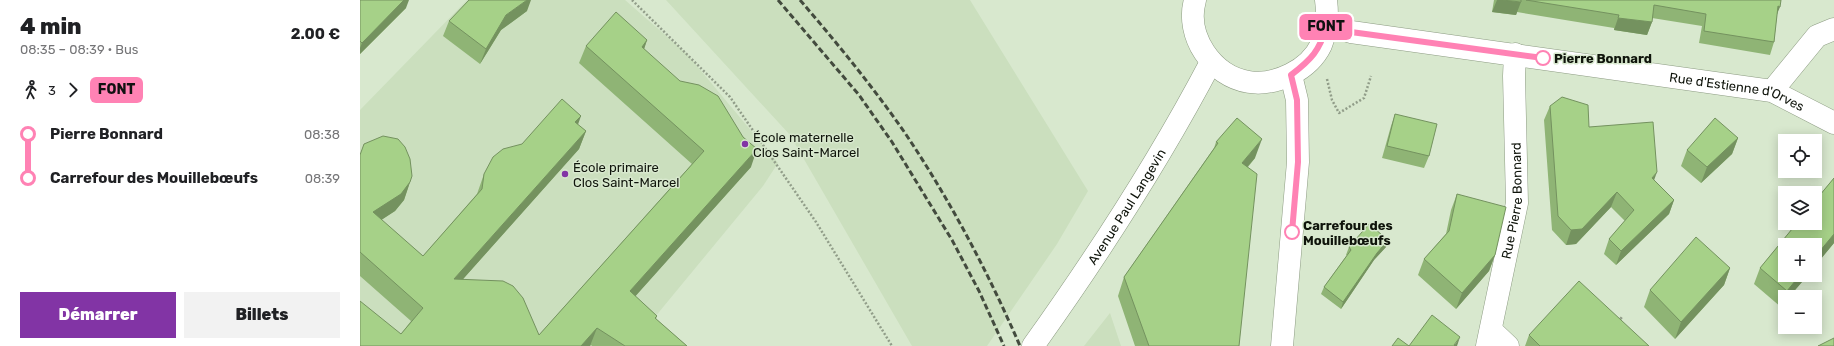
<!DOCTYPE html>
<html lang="fr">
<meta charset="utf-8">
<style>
:root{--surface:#fff;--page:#f2f2f2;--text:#202124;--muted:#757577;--accent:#8234a5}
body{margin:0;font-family:Rubik,sans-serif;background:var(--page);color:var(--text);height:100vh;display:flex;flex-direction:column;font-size:15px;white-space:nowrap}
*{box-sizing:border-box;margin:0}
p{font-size:13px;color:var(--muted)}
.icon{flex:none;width:22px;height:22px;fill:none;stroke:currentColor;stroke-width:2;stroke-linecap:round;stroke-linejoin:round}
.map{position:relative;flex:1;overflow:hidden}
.drawer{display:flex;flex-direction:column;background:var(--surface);width:360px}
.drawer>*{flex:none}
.badge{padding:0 8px;border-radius:6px;font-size:14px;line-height:26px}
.buttons{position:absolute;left:1418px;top:134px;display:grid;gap:8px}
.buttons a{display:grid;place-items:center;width:44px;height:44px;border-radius:0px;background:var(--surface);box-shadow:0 2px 10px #0003;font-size:20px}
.map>.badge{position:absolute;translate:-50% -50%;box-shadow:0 0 0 2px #fff}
.legs{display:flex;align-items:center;gap:6px;height:44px;padding:0 20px;font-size:13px}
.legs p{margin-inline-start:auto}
.summary{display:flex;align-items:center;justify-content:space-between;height:68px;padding:0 20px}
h1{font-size:22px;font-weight:800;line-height:30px}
.button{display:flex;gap:8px;margin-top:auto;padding:8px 20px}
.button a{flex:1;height:46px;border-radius:0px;background:var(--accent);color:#fff;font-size:16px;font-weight:800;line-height:46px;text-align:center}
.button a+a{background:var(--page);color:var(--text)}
ul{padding:0 20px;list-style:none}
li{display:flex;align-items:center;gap:14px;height:44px;font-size:15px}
li i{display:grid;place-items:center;width:6px;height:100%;margin:0 5px;background:currentColor}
li i::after{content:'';width:10px;height:10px;margin:-5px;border:3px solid;border-radius:50%;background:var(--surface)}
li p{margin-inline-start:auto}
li:first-child i{background:linear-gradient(#0000 50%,currentColor 0)}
li:last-child i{background:linear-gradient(currentColor 50%,#0000 0)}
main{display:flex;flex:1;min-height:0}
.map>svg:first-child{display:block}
.built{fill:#cbdfbe}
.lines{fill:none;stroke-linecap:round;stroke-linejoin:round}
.street-casing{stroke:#8c9b82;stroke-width:23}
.secondary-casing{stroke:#8c9b82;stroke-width:23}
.path{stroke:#919d89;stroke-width:2.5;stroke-dasharray:2 2;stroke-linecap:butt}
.street{stroke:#fff;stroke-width:22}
.secondary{stroke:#fff;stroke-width:22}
.rail{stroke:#434b3e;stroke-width:3;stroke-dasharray:6 3;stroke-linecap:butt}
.wall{fill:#8fb475}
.shaded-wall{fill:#74925f}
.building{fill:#a6d188;stroke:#74925f}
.line-1-casing{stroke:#fff;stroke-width:9}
.line-1{stroke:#ff82b4;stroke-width:6}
.stop-1-dot{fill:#fff;stroke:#ff82b4;stroke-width:2}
.poi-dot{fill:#8234a5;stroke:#d8e8ce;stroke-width:1.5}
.labels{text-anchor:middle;stroke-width:3;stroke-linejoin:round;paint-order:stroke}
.stop-label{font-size:13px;font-weight:bold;fill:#0f140b;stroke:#d8e8ce;text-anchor:start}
.street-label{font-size:13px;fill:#0f140b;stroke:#d8e8ce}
.poi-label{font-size:13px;fill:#0f140b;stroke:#d8e8ce;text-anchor:start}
</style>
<main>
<section class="drawer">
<div class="summary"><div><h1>4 min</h1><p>08:35 – 08:39 · Bus</p></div><b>2.00 €</b></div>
<div class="legs"><svg class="icon" aria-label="walk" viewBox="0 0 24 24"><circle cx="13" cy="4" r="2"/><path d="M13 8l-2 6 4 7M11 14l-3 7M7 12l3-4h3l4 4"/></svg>3<svg class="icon" aria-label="forward" viewBox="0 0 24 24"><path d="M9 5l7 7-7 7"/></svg><b class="badge" style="background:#ff82b4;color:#111">FONT</b></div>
<ul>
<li><i style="color:#ff82b4"></i><b>Pierre Bonnard</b><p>08:38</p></li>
<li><i style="color:#ff82b4"></i><b>Carrefour des Mouillebœufs</b><p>08:39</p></li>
</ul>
<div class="button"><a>Démarrer</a><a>Billets</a></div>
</section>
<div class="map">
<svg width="1474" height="346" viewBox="0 0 1474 346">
<rect width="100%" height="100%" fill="#d8e8ce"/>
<!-- built -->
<path class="built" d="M107,0H265L327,54L418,163L403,186L271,346H51L0,306V110Z
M306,0H610L728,191L697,244L627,346H552L430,135Z
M750,313L761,346H724Z"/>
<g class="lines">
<defs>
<g id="street">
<path id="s1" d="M967,25L991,32L1412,91L1474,123"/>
<path d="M1412,91L1457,36L1474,29"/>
<path d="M1131,330L1148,346"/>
<path id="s2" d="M1127,346L1157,203L1154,76L1155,54"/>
</g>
<g id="secondary">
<path d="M835,0C825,36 852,76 889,82C916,86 949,70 961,45C967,30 968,15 966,0"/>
<path id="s3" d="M673,346C738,255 799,161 851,62"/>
<path d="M922,346L938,162L937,100L931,75"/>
</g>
</defs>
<!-- street casing -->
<use href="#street" class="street-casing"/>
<!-- secondary casing -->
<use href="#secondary" class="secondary-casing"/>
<!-- path -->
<path class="path" d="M272,0L370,97L456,222L532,346
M967,79L972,100L979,113L1004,98L1011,76
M1258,322L1262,317"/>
<!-- street -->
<use href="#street" class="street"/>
<!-- secondary -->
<use href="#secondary" class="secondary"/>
<!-- rail -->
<path class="rail" d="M418,0L499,95L532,142L592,240L619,291L644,346
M440,0C477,43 513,87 545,133C590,200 628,272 660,346"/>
</g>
<!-- wall -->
<path class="wall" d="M0,0L46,8L0,54Z
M1134,0H1421L1417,14L1414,42L1410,55L1339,43L1342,26L1292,18V22L1287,35L1254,30V28L1157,12L1156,15L1132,12Z
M167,11L141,30L120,64L83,36L89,21Z
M287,40L284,49L391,167L275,296L297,316L296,319L327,346H232L231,345L230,346H0L41,334L51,321L0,276V155L50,182L44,200L35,211L21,220L63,256L117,194L124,174L162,144L218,125L226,131L219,149L103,279L179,335L332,164L219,63L226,46Z
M1190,106L1229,127L1294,180L1314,200L1309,214L1256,265L1244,254L1249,239L1265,221L1251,207L1216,244L1206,245L1192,230L1184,120Z
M1035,114L1069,156L1064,168L1022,158L1031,126Z
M1378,138L1372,154L1341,183L1321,166L1327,150Z
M856,142L895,158L888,167L879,346H775L758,296L764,277L854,148Z
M1474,178V243L1455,266L1425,275H1448L1429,297H1425V302L1421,307L1394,284L1400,268Z
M1097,194L1135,255L1129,271L1096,309L1058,275L1064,259L1086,234L1091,210Z
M989,247H1026L1014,260L981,309L961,294L964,287L987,255H986Z
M1370,268L1364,285L1315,339L1284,307L1290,290Z
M1169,335L1289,346H1165Z"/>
<!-- shaded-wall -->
<path class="shaded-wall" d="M43,0H49L46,8L0,54V48L2,43Z
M167,0H171L167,11L141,30L120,64L126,49L146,15Z
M1137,0H1142L1161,2L1156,15L1132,12Z
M1418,6L1420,7L1415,19Z
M1258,18L1292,22L1287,35L1254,30Z
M287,40L281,58L282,47Z
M221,116L215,133V122Z
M226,131L219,149L88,296L94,279Z
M1378,138L1372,154L1341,183L1347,167Z
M902,139L895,158L875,181L882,163Z
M397,149L391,167L264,309L270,291Z
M1297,172L1292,186V178Z
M50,182L44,200L35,211L6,230L13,212Z
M1257,192L1251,207L1216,244L1206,245L1211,230Z
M1314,200L1309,214L1256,265L1261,251Z
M1474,234V243L1455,266V257Z
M1028,240L1026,247L1014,260L981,309L983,302L1017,253Z
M1135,255L1129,271L1096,309L1102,293Z
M1370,268L1364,285L1315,339L1321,322Z
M1440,275H1448L1429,297H1425V302L1421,307L1427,291Z
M237,328L230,346H221Z
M1100,337L1097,346H1094Z"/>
<!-- building -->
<path class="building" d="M0,0H44L2,43L0,41Z
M109,0H167L146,15L126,49L89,21Z
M1142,0H1161V2Z
M1166,0H1421L1420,7L1418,6L1414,42L1344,31L1346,14L1294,5L1292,22L1258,18L1259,15Z
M256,12L287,40L282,47L320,81L339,85L358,96L383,137L397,149L270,291L297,316L295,318L327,346H265L237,328L221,346H0V301L41,334L63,308L0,252V155L4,144L23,136L38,139L45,147L50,159L52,176L50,182L41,194L13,212L63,256L122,189L124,174L133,157L143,149L162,144L202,99L221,116L215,122L226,131L94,279L143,281L153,286L163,298L179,335L344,151L226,46Z
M1202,97L1228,105L1229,127L1293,122L1297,172L1292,178L1314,200L1261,251L1249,239L1274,210L1257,192L1222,229L1211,230L1198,216L1190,106Z
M1035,114L1077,124L1069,156L1027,146Z
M877,118L902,139L882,163L897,174L879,346H789L764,277L858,143L856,142Z
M1355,118L1378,138L1347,167L1327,150Z
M1474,178V234L1455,257V245H1425V275H1440L1427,291L1400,268L1437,223H1455V201Z
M1097,194L1146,207L1135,255L1102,293L1064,259L1089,231Z
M1009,224L1028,240L1017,253L983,302L964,287L991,250L989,247Z
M1336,237L1370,268L1321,322L1290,290Z
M1219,281L1289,346H1180L1169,335Z
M1072,315L1100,337L1094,345L1095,346H1032L1038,338L1049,346Z
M1474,338V346H1458Z"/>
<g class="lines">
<defs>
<path id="line-1" d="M932,232L938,162L937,100L931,75C952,59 959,51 967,26L991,32L1183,58"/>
</defs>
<!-- line-1 casing -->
<use href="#line-1" class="line-1-casing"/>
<!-- line-1 -->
<use href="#line-1" class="line-1"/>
</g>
<!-- markers -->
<g class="stop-1-dot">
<circle cx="1183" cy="58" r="7"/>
<circle cx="932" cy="232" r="7"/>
</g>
<g class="poi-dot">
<circle cx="385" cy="144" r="4"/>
<circle cx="205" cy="174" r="4"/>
</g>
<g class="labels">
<!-- stop labels -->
<g class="stop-label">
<text x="1194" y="63">Pierre Bonnard</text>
<text x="943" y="230">Carrefour des<tspan x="943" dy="15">Mouillebœufs</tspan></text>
</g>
<!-- street labels -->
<g class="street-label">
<text dy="5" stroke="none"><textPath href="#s1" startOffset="416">Rue d'Estienne d'Orves</textPath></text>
<text dy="5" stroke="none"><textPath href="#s2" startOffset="148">Rue Pierre Bonnard</textPath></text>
<text dy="5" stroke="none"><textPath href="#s3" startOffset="168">Avenue Paul Langevin</textPath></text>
</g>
<!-- poi labels -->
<g class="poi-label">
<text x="393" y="142">École maternelle<tspan x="393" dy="15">Clos Saint-Marcel</tspan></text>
<text x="213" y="172">École primaire<tspan x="213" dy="15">Clos Saint-Marcel</tspan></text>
</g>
</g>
</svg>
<div class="buttons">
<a><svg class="icon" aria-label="locate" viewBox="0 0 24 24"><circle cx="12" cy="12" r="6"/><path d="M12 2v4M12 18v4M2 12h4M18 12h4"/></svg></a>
<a><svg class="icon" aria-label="layers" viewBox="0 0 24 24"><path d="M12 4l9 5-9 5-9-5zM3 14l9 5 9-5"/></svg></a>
<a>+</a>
<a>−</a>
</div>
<b class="badge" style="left:966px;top:27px;background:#ff82b4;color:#111">FONT</b>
</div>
</main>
